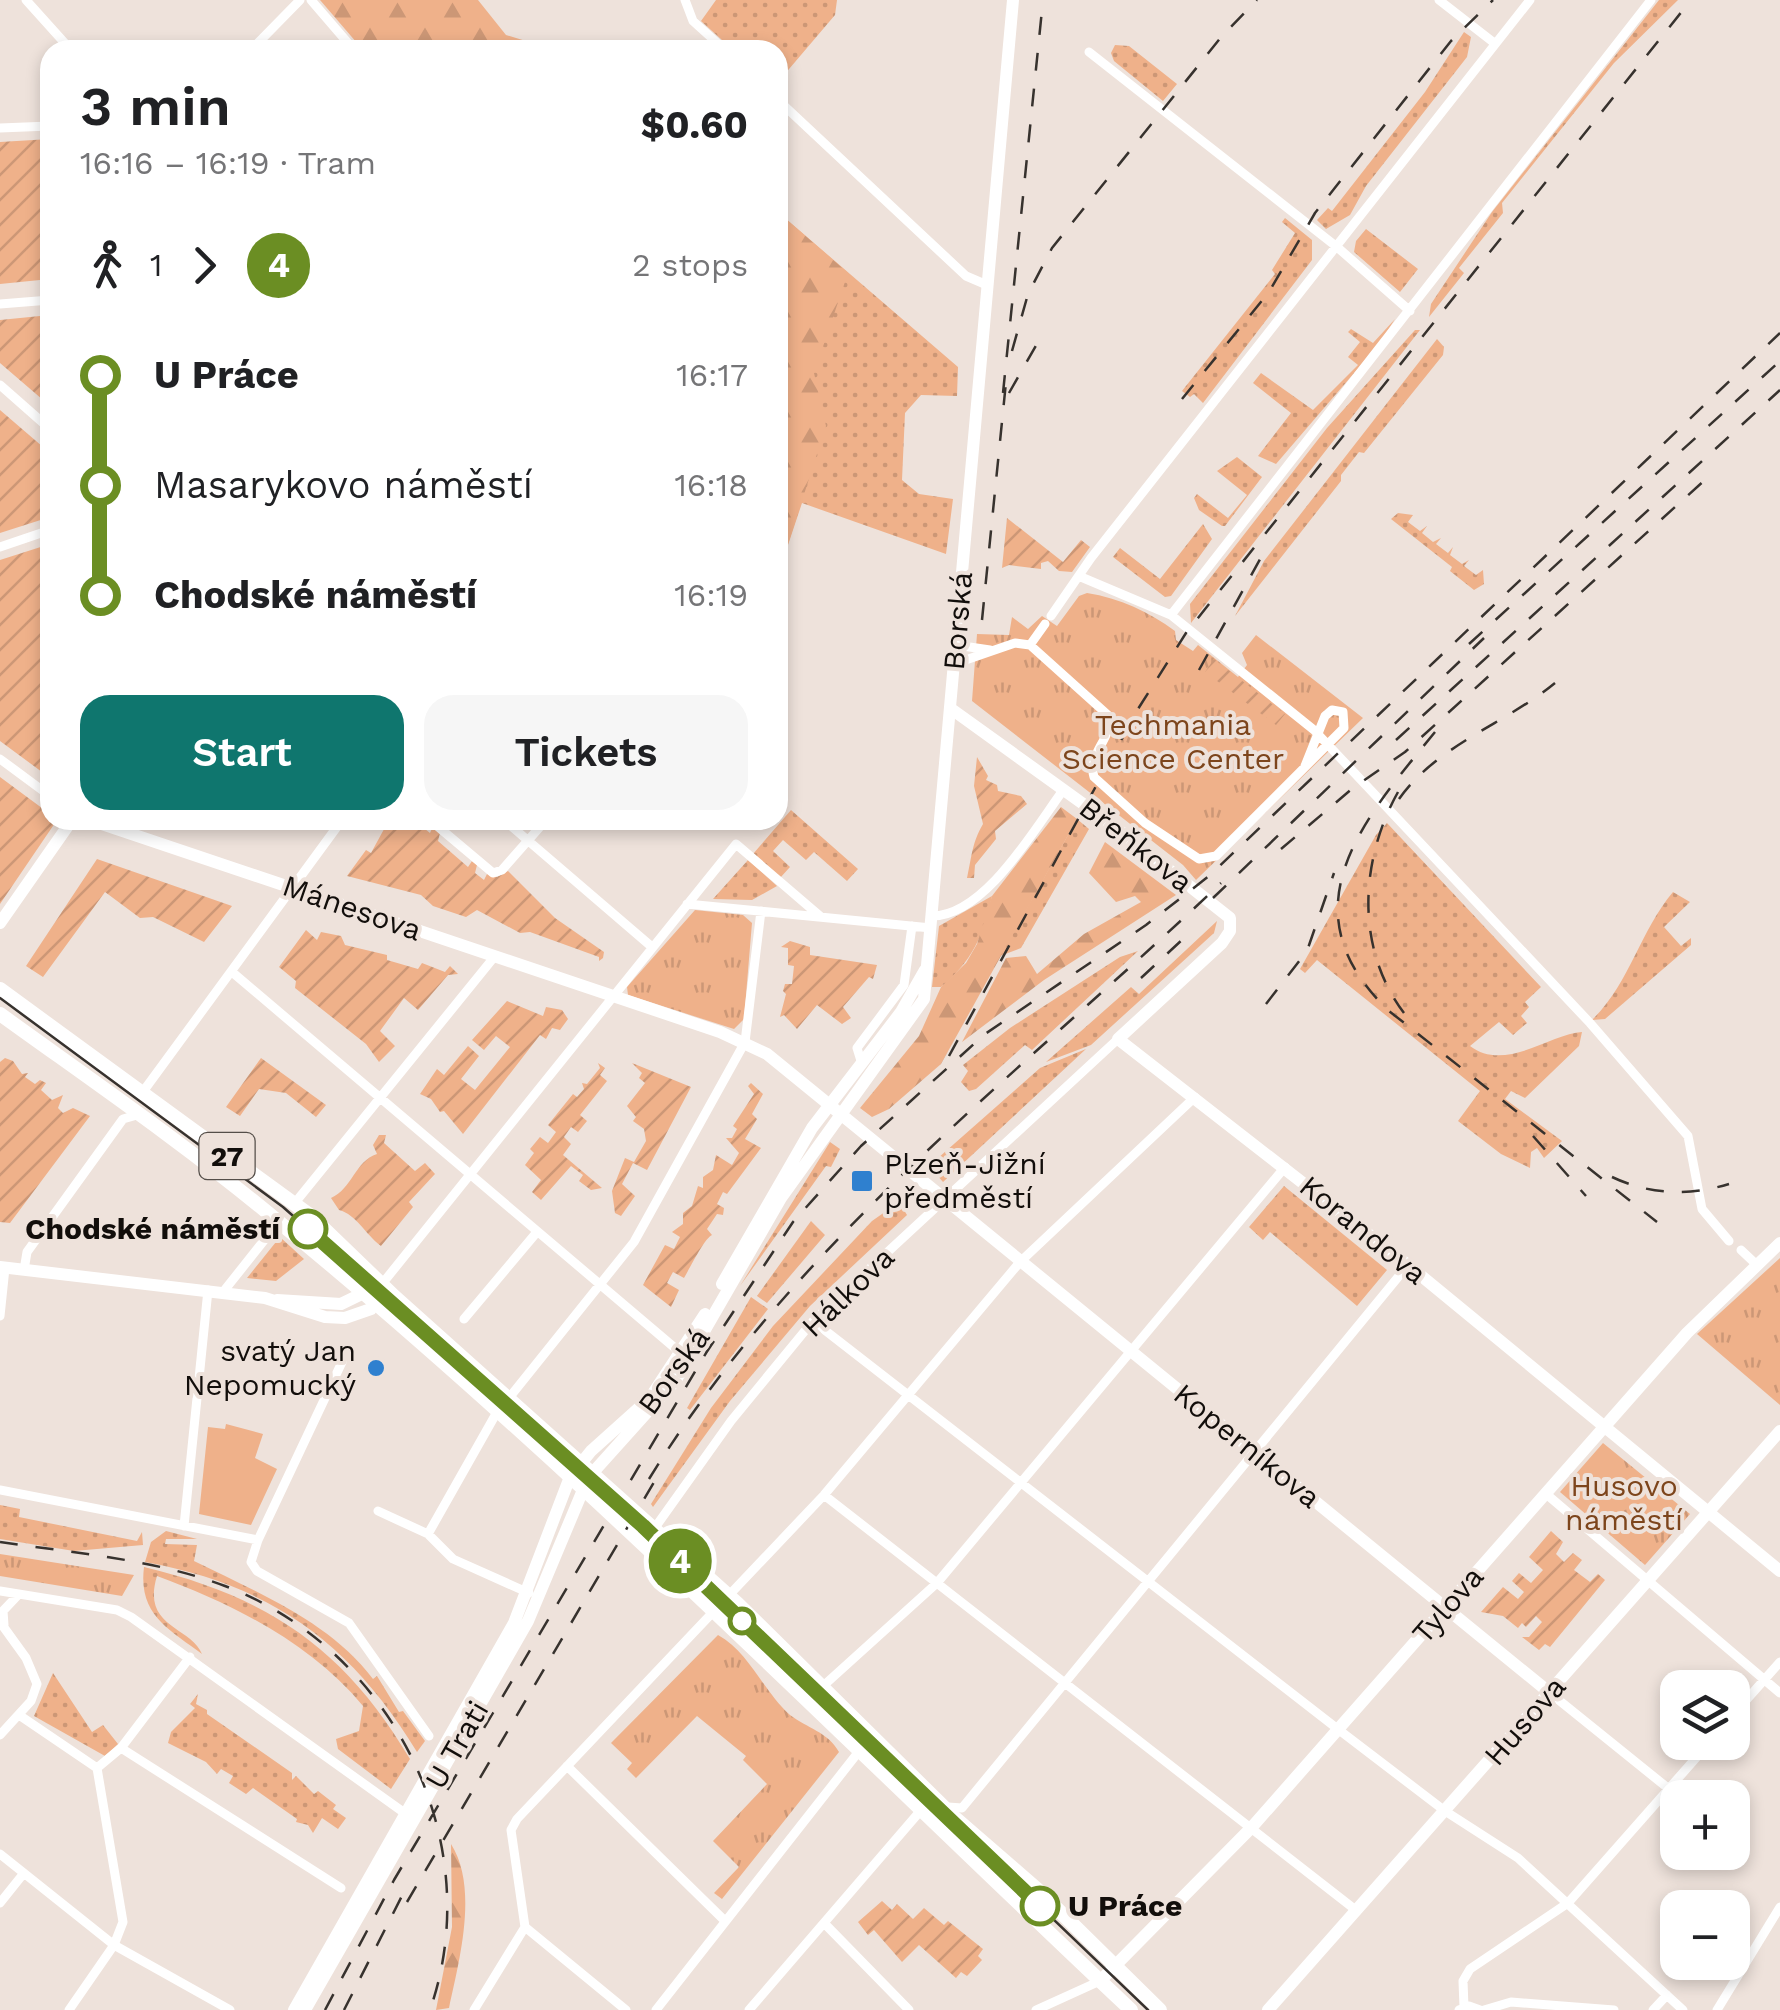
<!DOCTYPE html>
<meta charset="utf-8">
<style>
:root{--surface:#fff;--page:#f6f6f6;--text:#202124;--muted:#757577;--accent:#0f766e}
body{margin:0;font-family:"Work Sans",sans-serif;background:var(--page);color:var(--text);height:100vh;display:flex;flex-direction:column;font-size:38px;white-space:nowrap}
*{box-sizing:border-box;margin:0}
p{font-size:32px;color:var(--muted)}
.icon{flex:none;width:55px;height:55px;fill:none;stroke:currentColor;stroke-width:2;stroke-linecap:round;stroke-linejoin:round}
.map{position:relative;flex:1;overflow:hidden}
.details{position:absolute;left:40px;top:40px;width:748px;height:790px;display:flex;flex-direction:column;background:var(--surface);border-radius:30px;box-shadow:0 5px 15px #0003}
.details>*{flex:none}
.badge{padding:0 20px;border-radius:32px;font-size:35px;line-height:65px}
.fabs{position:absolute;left:1660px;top:1670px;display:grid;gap:20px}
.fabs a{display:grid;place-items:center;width:90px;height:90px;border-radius:20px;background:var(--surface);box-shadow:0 5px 15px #0003;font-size:50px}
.map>.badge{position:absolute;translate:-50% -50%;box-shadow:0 0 0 5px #fff}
.legs{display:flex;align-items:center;gap:15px;height:110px;padding:0 40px;font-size:32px}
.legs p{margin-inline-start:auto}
.head{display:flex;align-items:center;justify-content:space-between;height:170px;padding:0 40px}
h1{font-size:55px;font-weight:600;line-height:75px}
.primary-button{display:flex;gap:20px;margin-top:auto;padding:20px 40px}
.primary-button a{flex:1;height:115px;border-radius:30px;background:var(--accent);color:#fff;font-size:40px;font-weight:600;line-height:115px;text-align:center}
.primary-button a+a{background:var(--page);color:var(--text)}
ul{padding:0 40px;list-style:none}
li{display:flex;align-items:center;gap:35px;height:110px;font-size:38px}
li i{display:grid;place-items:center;width:15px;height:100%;margin:0 12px;background:currentColor}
li i::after{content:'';width:25px;height:25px;margin:-12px;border:8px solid;border-radius:50%;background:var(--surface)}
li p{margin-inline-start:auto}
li:first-child i{background:linear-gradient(#0000 50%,currentColor 0)}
li:last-child i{background:linear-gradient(currentColor 50%,#0000 0)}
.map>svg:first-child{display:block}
.grass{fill:url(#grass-dots)}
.forest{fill:url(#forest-firs)}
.park{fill:url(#park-tufts)}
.garden{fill:url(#garden-furrows)}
.pitch{fill:#efb18a}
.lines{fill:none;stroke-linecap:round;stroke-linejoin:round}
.street{stroke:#fff;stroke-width:9}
.secondary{stroke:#fff;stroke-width:12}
.primary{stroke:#fff;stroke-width:14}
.tram{stroke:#37322e;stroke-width:2.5}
.rail{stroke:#37322e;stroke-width:2.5;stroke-dasharray:18 18;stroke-linecap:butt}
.line-1-casing{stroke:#fff;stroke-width:22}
.line-1{stroke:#6b8e23;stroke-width:15}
.poi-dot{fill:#2f80cf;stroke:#eee2db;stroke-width:4}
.stop-1-dot{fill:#fff;stroke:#6b8e23;stroke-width:5}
.labels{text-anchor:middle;stroke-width:8;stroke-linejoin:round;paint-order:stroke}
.shield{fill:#eee2db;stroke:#544e49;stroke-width:2.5}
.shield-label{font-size:28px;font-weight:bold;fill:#120e0b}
.street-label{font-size:30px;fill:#120e0b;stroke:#eee2db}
.park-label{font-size:30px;fill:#7d451c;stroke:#eee2db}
.poi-label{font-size:30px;fill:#120e0b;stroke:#eee2db;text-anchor:start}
.stop-label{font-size:30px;font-weight:bold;fill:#120e0b;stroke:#eee2db;text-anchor:end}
</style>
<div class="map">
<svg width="1780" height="2010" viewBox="0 0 1780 2010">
<defs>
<pattern id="grass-dots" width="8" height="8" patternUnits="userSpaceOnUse" patternTransform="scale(2.5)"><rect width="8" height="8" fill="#efb18a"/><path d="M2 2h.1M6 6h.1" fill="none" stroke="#cc9776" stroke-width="1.8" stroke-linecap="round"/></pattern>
<pattern id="forest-firs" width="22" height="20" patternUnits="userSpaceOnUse" patternTransform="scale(2.5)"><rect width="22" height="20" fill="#efb18a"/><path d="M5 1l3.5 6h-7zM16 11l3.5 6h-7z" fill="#cc9776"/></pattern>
<pattern id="park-tufts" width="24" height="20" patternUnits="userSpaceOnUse" patternTransform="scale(2.5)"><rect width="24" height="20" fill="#efb18a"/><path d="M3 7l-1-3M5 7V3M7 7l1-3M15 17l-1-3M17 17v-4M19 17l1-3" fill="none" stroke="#cc9776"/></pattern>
<pattern id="garden-furrows" width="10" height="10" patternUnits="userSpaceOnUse" patternTransform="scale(2.5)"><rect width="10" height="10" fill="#efb18a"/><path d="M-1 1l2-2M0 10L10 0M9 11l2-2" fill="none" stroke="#cc9776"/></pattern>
</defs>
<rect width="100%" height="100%" fill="#eee2db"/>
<!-- grass -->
<path class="grass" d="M716,0H837L835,15L778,82V50H733L701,21Z
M1659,0H1678L1614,63L1502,203L1503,213L1459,268L1464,273L1429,317L1431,304L1492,212Z
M1464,32L1471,37L1467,57L1366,186L1350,215L1326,229L1317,220L1328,208L1332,211L1425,92Z
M1115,45L1129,46L1177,84L1163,101L1114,61L1111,53Z
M778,212L958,367L957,396L921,395L905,413L902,480L919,494L953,499L946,554L802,503L780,569L778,566Z
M1285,218L1312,240V260L1203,403L1194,394L1190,397L1182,391L1275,274L1272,270L1295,233L1282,222Z
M1366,229L1418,269L1400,292L1354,252L1356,241Z
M1395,319L1379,344L1276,464L1258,456L1291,413L1253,383L1261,373L1313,410L1358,365L1348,357L1360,342L1348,332L1351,329L1373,343Z
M1415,330H1420L1191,623L1190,604L1327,428Z
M1437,339L1444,347L1443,355L1364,453L1359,452L1341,475V481L1235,616L1264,561Z
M1237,457L1262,477L1225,526H1222L1199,510L1194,498L1197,494L1228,518L1247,495L1217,471Z
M1398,513L1413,515L1408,522L1420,531L1427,526L1422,533L1433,542L1441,538L1436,544L1448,553L1453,547L1450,555L1462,564L1469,560L1464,566L1476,575L1483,570L1484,584L1474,590L1450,571L1452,567L1391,519Z
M1203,524L1212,539L1171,596L1165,597L1113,557L1120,548L1160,579Z
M791,810L858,869L847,881L814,852L806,860L783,840L773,851L790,867L780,878L753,854Z
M1077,819L1089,829L1021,948L1000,956Z
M1387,823L1541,987L1525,1002L1529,1007L1521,1016L1527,1023L1513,1035L1499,1022L1470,1046C1505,1073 1552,1033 1582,1032L1579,1046L1525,1098L1511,1091L1505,1099L1562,1141L1544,1158L1537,1148L1531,1152L1530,1168L1501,1154L1458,1121L1480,1091L1317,960L1305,973L1300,969L1376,835Z
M748,860L777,886L752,900L713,899Z
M1673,892L1690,902L1664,927L1681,946L1691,938V945L1605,1019L1592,1020C1630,983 1640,931 1673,892Z
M992,896C985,933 971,963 941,987H932L939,926Z
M1217,921L1214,933L1091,1045L1046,1062L1131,987L1139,994Z
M1138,951L1032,1050L1025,1045L976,1089L969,1091L961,1082L968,1071L963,1065L1010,1028L1120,957Z
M1086,1049L943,1182L929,1166L1040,1068Z
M830,1142L840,1149L831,1167L826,1166L740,1286Z
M1284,1186L1387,1270L1357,1306L1270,1232L1263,1240L1249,1227Z
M899,1202L907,1215L810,1306L730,1401L653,1507L651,1504L711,1408L773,1326L872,1221Z
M811,1221L825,1235L767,1303L757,1296Z
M280,1237L304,1259L276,1281L247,1278Z
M751,1297L768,1309L690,1410L687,1408Z
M0,1505L20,1509L19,1517L137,1541L142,1532L143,1545L74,1551L0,1539Z
M166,1531L197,1539H166L165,1544L197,1545L194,1561C261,1594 331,1623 373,1679L377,1676L399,1712L403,1711L425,1741L417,1752C351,1643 271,1585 145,1562L151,1542Z
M144,1567C269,1597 345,1649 410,1759L391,1789L338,1749L336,1739L359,1731L363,1706C311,1643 233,1604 157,1576C141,1628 191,1626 202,1654C169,1629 138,1615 144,1567Z
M53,1673L92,1732L103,1725L118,1744L105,1756L34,1716Z
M198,1694L196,1704L207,1710V1714L292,1773V1780L296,1776L314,1794L318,1791L336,1805L333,1809L346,1818L338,1829L322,1818L313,1833L308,1825L296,1822L297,1819L253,1788L246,1794L229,1783L233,1776L221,1769L217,1774L206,1762L168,1743L171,1732L195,1708L190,1704Z"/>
<!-- forest -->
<path class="forest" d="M320,0H478L506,35L555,50H363Z
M778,212L848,273L814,373L826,426L778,575Z
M1061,807L1077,819L941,1064L889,1109L872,1117L860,1108L919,1036L941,987L966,963L977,944L992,896Z
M1105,842L1176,895L1044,980L962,1042L1006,958L1026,956L1037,974L1084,934L1141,902L1135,896L1116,902L1089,873Z
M451,1844C479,1888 459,1961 449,2008L436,2010L452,1927Z"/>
<!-- park -->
<path class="park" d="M1087,593C1120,598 1149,612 1175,631L1176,640L1193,651L1198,645L1238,677L1247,665L1242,653L1256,635L1363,718L1196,880L1183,865L972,701L977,634L1009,635L1012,617L1028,629L1042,616L1057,626L1079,596Z
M695,910L743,915L752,923L744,1019L734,1029L628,995L627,987Z
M1780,1258V1405L1697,1334Z
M1603,1443L1690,1514L1645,1565L1560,1492Z
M0,1554L134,1575L122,1596L0,1576Z
M718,1635C750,1653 763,1691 790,1715C807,1728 828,1732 839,1752L722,1899L714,1893L739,1867L713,1841L767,1784L743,1760L746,1756L697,1716L636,1778L627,1769L632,1763L611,1743Z"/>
<!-- garden -->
<path class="garden" d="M50,139V279L0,284V142Z
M50,315V406L0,363V320Z
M0,410L50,453V517L0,533Z
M1007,518L1063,562L1081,540L1090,547L1072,572L1059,571L1048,561L1041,563V569L1009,565L1002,568Z
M50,544V767L42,772L0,741V560Z
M1214,659L1285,714L1276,725L1205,672Z
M977,757L988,776L986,780L997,785L998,791L1021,796L1027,804L995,831L996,839L975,865L974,878H967C972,855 972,843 983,824L974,786Z
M0,777L50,814V820H57L0,904Z
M389,820H414L430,833L433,826L440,833L438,841L468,867L472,861L477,865L475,873L484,880L487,874L497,877L508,871L555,918L604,952L603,958L599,961V957L530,932L520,933L477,910L466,917L433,906L421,895L347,876L366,850L371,853Z
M97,859L232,906L204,942L153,917L140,918L105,892L43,977L26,966Z
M306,930L317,940L321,932L341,936L345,945L387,955V960L418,969L422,963L445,972L450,966L458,974L448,975L418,1010L404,998L380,1031L395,1046L379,1062L366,1044L295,988L296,981L279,967Z
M790,941L810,947V955L877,965L873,979L869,977L843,1007L851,1018L842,1024L817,1005L797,1029L784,1015L780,1017L786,994L783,991L785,984H792L794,966L788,965V948L781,947Z
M507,1001L543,1016L546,1007L562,1010L568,1019L560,1030L552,1028L546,1039L540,1035L463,1134L444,1111L440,1112L431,1099L420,1094L437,1069L444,1075L468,1046L479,1056L461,1079L475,1090L510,1047L496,1036L484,1050L472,1040Z
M5,1058L13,1061L22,1074L28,1073L25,1077L35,1084L40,1080L46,1083L41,1090L52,1100L63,1095L58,1108L63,1113L73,1108L90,1116L10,1223L0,1222V1062Z
M261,1058L326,1105L316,1117L286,1093L259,1089L240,1116L226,1107Z
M598,1063L605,1068L600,1075L607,1081L580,1115L587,1121L578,1132L571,1127L564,1137L571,1144L563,1155L602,1188L591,1190L579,1181L583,1175L571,1166L541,1200L532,1192L541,1180L525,1165L534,1153L530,1149L540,1137L548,1143L556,1132L548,1125L573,1094L577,1097L584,1089L582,1083L587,1084L600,1068Z
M632,1063L691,1087L647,1170L633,1163L622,1184L635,1196L621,1216L615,1213L612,1191L625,1158L634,1162L646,1141L644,1129L633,1121L636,1117L627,1106L645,1083L639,1078L642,1073Z
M751,1083L763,1094L752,1114L757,1119L745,1139L761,1148L727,1194L723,1192L717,1204L724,1208L723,1215L717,1214L707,1229L712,1235C705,1238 692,1264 684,1278L673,1272L667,1283L679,1290L671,1307L643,1285L665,1245L674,1249L680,1237L672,1232L683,1224V1213L692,1206L698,1186L703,1188V1177L713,1170L716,1155L732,1165L739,1153L726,1138H732L737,1129L733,1126L754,1094L748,1086Z
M379,1135H386L384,1143L415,1171L425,1163L435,1174L409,1202L413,1207L381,1246C364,1233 357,1215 339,1210L331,1198C352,1189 355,1161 377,1154L373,1145Z
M1551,1531L1563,1542L1556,1554L1564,1562L1573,1553L1582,1560L1574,1570L1590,1582L1598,1574L1605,1580L1550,1647L1545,1644L1539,1650L1522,1637H1529L1542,1622L1536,1616L1526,1627L1522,1623L1518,1628L1503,1616L1481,1612L1503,1587L1518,1599L1524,1592L1512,1581L1519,1573L1531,1583L1543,1570L1529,1557Z
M882,1901L892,1910L897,1904L913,1919L924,1908L944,1925L948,1921L983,1949L978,1956L982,1960L967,1976L961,1972L956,1978L919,1945L902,1962L874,1930L868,1935L858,1922Z"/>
<!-- pitch -->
<path class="pitch" d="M226,1424L263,1434L255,1458L277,1469L251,1525L199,1514L208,1427L225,1429Z"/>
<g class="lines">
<!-- street -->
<path class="street" d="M26,0L71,50
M311,0L354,50
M685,0L693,21L725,50
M1439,0L1493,42
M1651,0L1171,615L1314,730L1590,1023L1688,1136L1702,1209L1729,1241
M251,50L300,0
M1089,52L1337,247L1410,311
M778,100L966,276L987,285
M0,128L50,126
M0,304L50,300
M0,385L50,429
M0,547L50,530
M1081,577L1171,615
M1051,616L1091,558L1530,0
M956,645L990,650
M1030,645L1109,716C1113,739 1087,753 1094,777L1145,823L1199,859L1216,856L1344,728L1343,712L1332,710L1325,716L1305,766
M1030,645L1045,624
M954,664L1015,643L1030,645
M0,759L50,796
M430,820L493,873L502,870L546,820
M504,820L652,947
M687,904L931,928
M932,916C985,916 1035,828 1064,789
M232,972L682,1354
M862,1064L857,1048L904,985L912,926
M142,1093L342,820
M294,1204L495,956
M1741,1250L1758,1266
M24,1270L27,1252L123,1119L137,1115
M382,1284L736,844L821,917
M223,1292L270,1233
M0,1316L5,1268
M464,1319L537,1232
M813,1321L1339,1730L1445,1811L1518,1858L1683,2010
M509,1398L634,1242L745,1042L761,911
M0,1490L258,1540L251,1562L257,1571L349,1623L429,1736
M1545,1493L1780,1693
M824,1495L1357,1911
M378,1511L428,1534L453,1559L529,1593
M184,1526L208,1290
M654,1529L731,1421L813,1321L1118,1039
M428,1534L497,1412
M258,1540L342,1362
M0,1591L117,1610L131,1617L406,1814
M0,1622L26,1658L37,1684L31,1701L0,1735
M4,1625L3,1611L19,1594
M822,1687L937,1583L1285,1167
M1550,1693L1669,1789
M19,1715L97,1768
M1732,1716L1780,1662
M121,1748L341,1888
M567,1766L724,1920
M97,1768L121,1748L190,1657
M948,1807L962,1808L1408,1265
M0,1854L114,1945L230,2010
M0,1903L24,1873
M824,1923L909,2010
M525,1927L626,2010
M1464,2007L1463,1981L1470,1969L1568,1903L1710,1742
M69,2010L114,1945L123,1922L97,1768
M474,2010L525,1927L511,1830L517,1819L824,1495L1020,1262L1195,1097
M656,2010L860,1750
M749,2010L922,1809
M1036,2010L1100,1981
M1459,2010L1469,2006L1480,2010
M1484,2010L1511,2002L1614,2010
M1653,2010L1667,1995
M1717,2010L1780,1907"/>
<!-- secondary -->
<path class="secondary" d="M950,708L1111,824L1230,918V931L1222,943L1118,1039L1408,1265L1780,1571
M90,820L720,1032L767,1054L1550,1693
M0,923L72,820
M0,1267L265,1298L325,1317L345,1318L371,1309L382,1284L341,1304L277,1300
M722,1284L812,1128L901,1012L925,970
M1100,1981L1252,1827L1687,1333L1780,1243
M294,2010L514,1623L570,1477L591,1451L650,1398L705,1314
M305,2010L528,1621L588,1478L676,1380L781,1198L924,999L1013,0
M1268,2010L1780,1431"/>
<!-- primary -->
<path class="primary" d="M0,989L311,1216L395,1297L738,1604L954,1817L1037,1889L1160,2010
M0,1014C90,1079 182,1142 268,1213C571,1461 846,1742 1131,2010"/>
<!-- tram -->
<path class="tram" d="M0,998L283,1207L643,1526L1148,2010"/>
<!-- rail -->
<path class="rail" d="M1012,351L1028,294L1052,248L1222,36L1257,0
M1003,393L1043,0
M1009,393L1038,342
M1182,399L1269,292L1315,213L1451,41L1493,0
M982,620L1006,382
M1469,644L1780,361
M1199,670L1264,552
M1435,732C1365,818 1282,909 1389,1011L1657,1222
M1396,740L1780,390
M1398,792C1360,860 1355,948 1404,1013
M1399,799C1437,745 1505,724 1555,683
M1281,849L1353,788L1405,752L1707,478
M1213,898L1484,638
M1141,978L1184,938
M1266,1004L1307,951L1334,873
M949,1056L1138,709L1186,633L1691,0
M1533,1136L1586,1196
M1612,1177C1650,1195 1689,1196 1729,1184
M649,1479C799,1236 1017,1077 1221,883
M0,1542C74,1553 154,1559 225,1586C391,1649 489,1840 430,2010
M407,1902L660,1472
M325,2010L394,1880L706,1353L793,1222L861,1146L985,1034L1146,925L1209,876L1780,333
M344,2010L406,1888"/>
</g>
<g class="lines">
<defs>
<path id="line-1" d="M308,1229L643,1526L1040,1906"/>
</defs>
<!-- line-1 casing -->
<use href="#line-1" class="line-1-casing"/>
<!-- line-1 -->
<use href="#line-1" class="line-1"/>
</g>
<!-- markers -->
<g class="poi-dot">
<rect x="850" y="1169" width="24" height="24" rx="5"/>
<circle cx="376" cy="1368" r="10"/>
</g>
<g class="stop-1-dot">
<circle cx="308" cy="1229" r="18"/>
<circle cx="742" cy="1621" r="12"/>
<circle cx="1040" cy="1906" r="18"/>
</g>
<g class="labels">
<!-- shield labels -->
<rect class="shield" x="199.5" y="1133" width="55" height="46" rx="8"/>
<g class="shield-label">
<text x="227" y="1166">27</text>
</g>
<!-- street labels -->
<g class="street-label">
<text transform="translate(958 621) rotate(-85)" y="10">Borská</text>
<text transform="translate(1136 845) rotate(38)" y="10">Břeňkova</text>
<text transform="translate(352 908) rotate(19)" y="10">Mánesova</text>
<text transform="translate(1363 1230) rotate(39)" y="10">Korandova</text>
<text transform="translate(848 1292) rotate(-44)" y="10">Hálkova</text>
<text transform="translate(674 1371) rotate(-54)" y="10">Borská</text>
<text transform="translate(1247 1446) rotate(39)" y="10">Koperníkova</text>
<text transform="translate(1448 1605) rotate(-49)" y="10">Tylova</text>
<text transform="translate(1525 1721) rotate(-49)" y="10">Husova</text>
<text transform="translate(457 1745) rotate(-60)" y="10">U Trati</text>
</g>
<!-- park labels -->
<g class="park-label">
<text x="1173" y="735">Techmania<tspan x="1173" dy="34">Science Center</tspan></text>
<text x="1624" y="1496">Husovo<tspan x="1624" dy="34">náměstí</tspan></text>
</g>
<!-- poi labels -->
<g class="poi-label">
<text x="884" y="1174">Plzeň-Jižní<tspan x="884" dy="34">předměstí</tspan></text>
<text x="356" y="1361" text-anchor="end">svatý Jan<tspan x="356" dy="34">Nepomucký</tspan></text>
</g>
<!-- stop labels -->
<g class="stop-label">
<text x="280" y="1239">Chodské náměstí</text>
<text x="1068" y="1916" text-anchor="start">U Práce</text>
</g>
</g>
</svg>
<div class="fabs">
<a><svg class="icon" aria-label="layers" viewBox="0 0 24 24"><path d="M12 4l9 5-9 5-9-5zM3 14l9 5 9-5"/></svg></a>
<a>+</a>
<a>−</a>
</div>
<b class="badge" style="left:680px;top:1561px;background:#6b8e23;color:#fff">4</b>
<section class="details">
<div class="head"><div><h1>3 min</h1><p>16:16 – 16:19 · Tram</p></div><b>$0.60</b></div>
<div class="legs"><svg class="icon" aria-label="walk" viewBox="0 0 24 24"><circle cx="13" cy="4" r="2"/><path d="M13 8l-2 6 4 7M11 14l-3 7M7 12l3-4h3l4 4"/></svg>1<svg class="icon" aria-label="forward" viewBox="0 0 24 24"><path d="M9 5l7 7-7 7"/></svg><b class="badge" style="background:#6b8e23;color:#fff">4</b><p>2 stops</p></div>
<ul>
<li><i style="color:#6b8e23"></i><b>U Práce</b><p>16:17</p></li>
<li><i style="color:#6b8e23"></i><span>Masarykovo náměstí</span><p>16:18</p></li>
<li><i style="color:#6b8e23"></i><b>Chodské náměstí</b><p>16:19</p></li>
</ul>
<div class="primary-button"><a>Start</a><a>Tickets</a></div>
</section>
</div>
